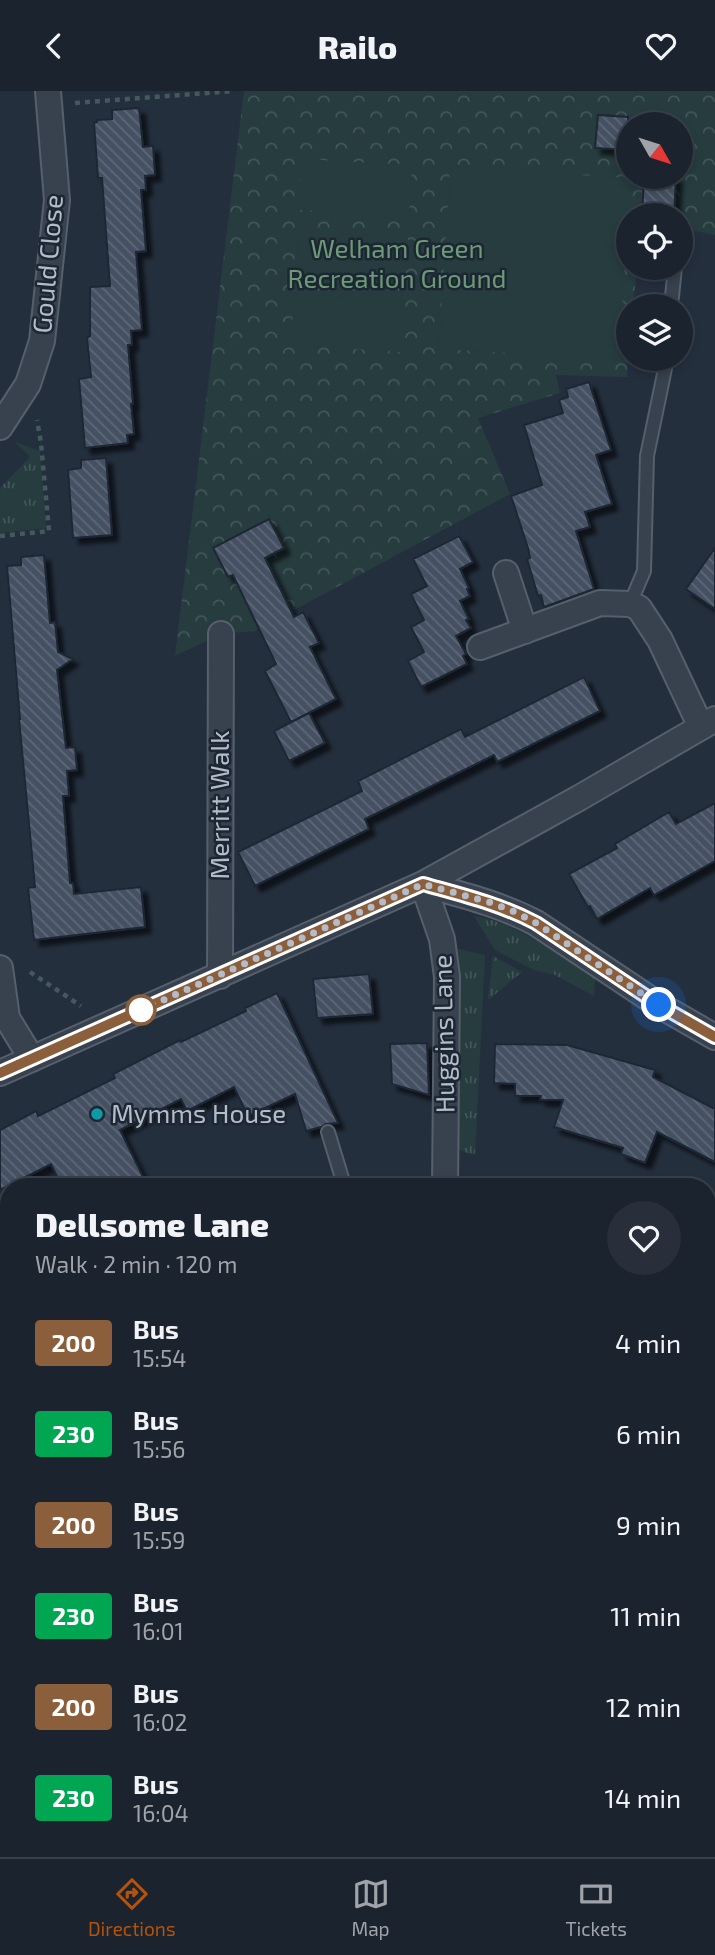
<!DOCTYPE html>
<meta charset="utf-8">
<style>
:root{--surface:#1b232e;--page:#282f3a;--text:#f1f3f6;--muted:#a0a4aa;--line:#39404a;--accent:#b45309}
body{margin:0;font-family:"Exo 2",sans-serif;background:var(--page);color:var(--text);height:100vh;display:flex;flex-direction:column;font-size:26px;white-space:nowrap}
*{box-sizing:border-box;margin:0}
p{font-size:23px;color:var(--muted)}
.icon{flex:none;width:38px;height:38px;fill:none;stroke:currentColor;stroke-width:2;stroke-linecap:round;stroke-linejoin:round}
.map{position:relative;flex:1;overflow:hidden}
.details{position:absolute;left:0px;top:1087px;width:716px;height:681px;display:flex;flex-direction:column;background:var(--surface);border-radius:28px 28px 0 0;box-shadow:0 4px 10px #0003,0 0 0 2px var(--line)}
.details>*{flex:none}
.badge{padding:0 14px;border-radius:5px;font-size:24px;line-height:46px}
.needle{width:46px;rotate:129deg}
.tools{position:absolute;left:616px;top:21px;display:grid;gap:14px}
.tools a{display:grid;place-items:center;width:77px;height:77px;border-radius:50%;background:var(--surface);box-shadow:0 4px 10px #0003,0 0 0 2px var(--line);font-size:35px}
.you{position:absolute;width:35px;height:35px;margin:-18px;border:5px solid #fff;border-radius:50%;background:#1a73e8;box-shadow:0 0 0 10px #1a73e833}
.map>.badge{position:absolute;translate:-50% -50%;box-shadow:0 0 0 4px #fff}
.round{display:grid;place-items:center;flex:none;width:74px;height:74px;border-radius:37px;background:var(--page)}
.overview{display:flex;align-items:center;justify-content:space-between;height:119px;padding:0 35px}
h1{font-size:33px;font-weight:800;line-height:52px}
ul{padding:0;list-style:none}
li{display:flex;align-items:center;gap:21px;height:91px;padding:0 35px}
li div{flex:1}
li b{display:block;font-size:26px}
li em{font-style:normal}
li .badge{min-width:77px;font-weight:700;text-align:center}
header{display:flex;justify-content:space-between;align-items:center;height:91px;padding:0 35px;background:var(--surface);font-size:32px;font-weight:800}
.dock{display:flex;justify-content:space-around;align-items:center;height:98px;border-top:2px solid var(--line);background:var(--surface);font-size:19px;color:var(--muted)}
.dock a{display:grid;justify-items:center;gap:4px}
.dock .active{color:var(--accent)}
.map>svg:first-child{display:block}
.grass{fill:url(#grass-tufts)}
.park{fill:url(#park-crowns);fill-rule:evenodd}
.pitch{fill:#263c3f}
.building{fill:url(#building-back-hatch);stroke:#1f2835;stroke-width:2;filter:url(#shadow)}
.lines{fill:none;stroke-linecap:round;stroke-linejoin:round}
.service-casing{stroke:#565f6c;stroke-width:16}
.minor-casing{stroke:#565f6c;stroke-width:28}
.path{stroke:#44595c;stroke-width:4.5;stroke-dasharray:5 5;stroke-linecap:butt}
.service{stroke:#38414e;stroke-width:12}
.minor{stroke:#38414e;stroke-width:24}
.line-casing{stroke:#fff;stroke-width:16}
.line{stroke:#8b5e3c;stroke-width:10}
.walk{stroke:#b4bcc9;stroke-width:7;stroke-dasharray:0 12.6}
.stop-dot{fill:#fff;stroke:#8b5e3c;stroke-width:3.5}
.culture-dot{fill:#0f9aa8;stroke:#1d2633;stroke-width:2.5}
.labels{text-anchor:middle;stroke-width:5;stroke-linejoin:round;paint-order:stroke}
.park-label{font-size:26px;fill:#6b9a76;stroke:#1d2633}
.street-label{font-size:26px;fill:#b4bcc9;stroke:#1d2633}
.poi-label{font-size:26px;fill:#b4bcc9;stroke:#1d2633;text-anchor:start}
</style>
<header><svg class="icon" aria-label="back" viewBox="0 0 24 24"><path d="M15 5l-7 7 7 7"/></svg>Railo<svg class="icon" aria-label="heart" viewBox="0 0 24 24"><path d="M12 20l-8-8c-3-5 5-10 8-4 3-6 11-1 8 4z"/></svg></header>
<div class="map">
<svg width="715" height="1766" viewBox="0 0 715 1766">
<defs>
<pattern id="grass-tufts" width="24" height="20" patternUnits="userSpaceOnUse" patternTransform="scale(1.75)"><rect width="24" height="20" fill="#263c3f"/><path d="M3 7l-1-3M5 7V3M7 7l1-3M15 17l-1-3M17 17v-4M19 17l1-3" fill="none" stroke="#435659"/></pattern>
<pattern id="park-crowns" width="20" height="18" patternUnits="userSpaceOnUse" patternTransform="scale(1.75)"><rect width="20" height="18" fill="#263c3f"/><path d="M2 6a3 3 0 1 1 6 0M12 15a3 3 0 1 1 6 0" fill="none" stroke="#435659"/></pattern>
<pattern id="building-back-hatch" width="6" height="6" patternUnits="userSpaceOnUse" patternTransform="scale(1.75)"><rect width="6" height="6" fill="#455162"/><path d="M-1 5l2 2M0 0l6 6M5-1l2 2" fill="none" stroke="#5d6877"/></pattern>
<filter id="shadow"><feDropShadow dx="6" dy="6" stdDeviation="2" flood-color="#0009"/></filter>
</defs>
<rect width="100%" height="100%" fill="#242f3e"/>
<!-- grass -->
<path class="grass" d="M15,351L40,360L46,437L0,442V397L30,366Z
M474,825C519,832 557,863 595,888L594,905L553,883L536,880L495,859Z
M454,857L485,864L475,1064C465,1061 457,1061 453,1049L460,894Z
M493,865L522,881L488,909Z"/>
<!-- park -->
<path class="park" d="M244,0H715V144L681,137V124H628V177H637L633,215H628L627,286L556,284L560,302L478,327L510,403L255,540L221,543L175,565ZM628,33H681V86H628Z"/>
<!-- pitch -->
<path class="pitch" d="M302,68L412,74L409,125L299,119Z
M450,77L630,87L619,268L439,258Z
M298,141L408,147L405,197L294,191Z
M294,203L404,210L401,261L291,254Z"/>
<!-- building -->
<path class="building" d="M139,17L143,56L153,55L155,84L145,85L146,99H141L146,160L136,161L142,239L131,240L132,254H128L133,313H131L134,343L127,344L128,352L85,357L79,288L91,286L87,247L90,245V196L110,195L102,87H98L94,32L97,31V29L112,28V19Z
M598,24L628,26V59L595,57Z
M644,86H676L674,124H642Z
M589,291L611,359L596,364L612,413L585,421L590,436L576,440L594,498L544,516L541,504L538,505L527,468L530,467L528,457L511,405L542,394L524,334L563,322L559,309L568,306L566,298Z
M106,367L112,444L73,447L68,379L81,377V369Z
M269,428L284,457L265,467L294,526L303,521L319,552L310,556L336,608L291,631L265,580L276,573L233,484L228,486L213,457Z
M459,445L473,471L460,478L469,497L467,498L470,505L460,510L469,528L466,529L471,537L456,545L466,563L463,565L467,573L421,596L408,570L424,561L411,536L424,529L411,503L427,495L413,468Z
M715,457V518L686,498Z
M44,464L50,532L55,531L58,561L73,568L57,579L66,657L75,656L77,679L67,680L69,705H63L70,792H73L74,803L141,796L145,836L34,849L28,797L35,796L19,628H20L7,475L21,474V466Z
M584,586L600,620L497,671L494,664L365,728L369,738L255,795L238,761L362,700L358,690L461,638L465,646Z
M309,622L325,652L289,670L274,640Z
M715,712V770L654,804L650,797L597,828L590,815L588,816L569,783L617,757L615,753L669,721L676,733Z
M369,883L373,923L317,927L313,888Z
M277,902L338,1032L326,1033L321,1036L306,1040L295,1003L248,1025L234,996L187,1020L181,1008L120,1039L148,1096H62L51,1073L0,1099V1039L36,1020L38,1025L115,987L113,983L180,949L181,951L246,920L245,917Z
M427,952L429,1004L392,993L390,953Z
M495,953L567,954L655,979L653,986L715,1018V1071L657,1041L645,1072L621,1063L623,1057L554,1036L563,1009H540L541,1005H515V993L494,992Z"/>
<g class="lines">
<defs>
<path id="service" d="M671,215L675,177
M630,513L644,480L647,365L667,268
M328,1041L342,1087V1096
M0,1538L9,1553"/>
<path id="minor" d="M0,336L28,293L42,250L57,109L48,0
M506,482L525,540
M480,556L600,512L630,513L639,517L660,549L701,636
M423,793C462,804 500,813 536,832L659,914L715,946
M423,793L442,848L447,886L445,1096
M0,877L7,927L32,968
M220,885L221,543
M0,982L423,793L579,707L715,628
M0,1432L9,1428
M707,1453L715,1447
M183,1766L185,1759
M632,1766L634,1759"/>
</defs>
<!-- service casing -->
<use href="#service" class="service-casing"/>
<!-- minor casing -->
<use href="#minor" class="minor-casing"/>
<!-- path -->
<path class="path" d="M75,12L233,0
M0,445L49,440L41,352L37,329
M30,881L81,915
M0,1326L9,1342
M707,1714L715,1721"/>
<!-- service -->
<use href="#service" class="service"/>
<!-- minor -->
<use href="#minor" class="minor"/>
</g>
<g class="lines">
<defs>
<path id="line" d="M0,982L423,793C462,804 500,813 536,832L659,914L715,946"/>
</defs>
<!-- line casing -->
<use href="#line" class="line-casing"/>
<!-- line -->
<use href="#line" class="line"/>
<!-- walk -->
<path class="walk" d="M141,919L423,793L492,812L515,821L536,832L659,914"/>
</g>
<!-- markers -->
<circle class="stop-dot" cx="141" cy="919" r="14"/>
<circle class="culture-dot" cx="97" cy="1023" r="7"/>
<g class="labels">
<!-- park labels -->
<g class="park-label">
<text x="397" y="167">Welham Green<tspan x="397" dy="30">Recreation Ground</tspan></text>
</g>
<!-- street labels -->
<g class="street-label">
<text transform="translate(48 173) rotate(-85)" y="9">Gould Close</text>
<text transform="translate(220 714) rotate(-90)" y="9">Merritt Walk</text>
<text transform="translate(444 943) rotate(-91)" y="9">Huggins Lane</text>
</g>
<!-- poi labels -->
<g class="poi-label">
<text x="111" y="1032">Mymms House</text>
</g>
</g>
</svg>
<div class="tools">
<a><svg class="needle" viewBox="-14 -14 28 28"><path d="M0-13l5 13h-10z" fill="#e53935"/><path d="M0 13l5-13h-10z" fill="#a0a4aa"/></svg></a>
<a><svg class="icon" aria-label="locate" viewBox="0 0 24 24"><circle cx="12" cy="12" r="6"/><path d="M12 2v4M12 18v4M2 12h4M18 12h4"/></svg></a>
<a><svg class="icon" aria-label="layers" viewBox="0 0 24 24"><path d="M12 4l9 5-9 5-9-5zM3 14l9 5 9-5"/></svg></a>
</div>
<div class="you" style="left:659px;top:914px"></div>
<section class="details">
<div class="overview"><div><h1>Dellsome Lane</h1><p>Walk · 2 min · 120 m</p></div><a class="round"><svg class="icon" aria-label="heart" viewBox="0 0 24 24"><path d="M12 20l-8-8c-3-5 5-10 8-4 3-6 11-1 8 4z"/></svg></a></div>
<ul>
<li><span class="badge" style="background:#8b5e3c;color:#fff">200</span><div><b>Bus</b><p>15:54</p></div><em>4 min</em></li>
<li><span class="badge" style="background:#00a651;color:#fff">230</span><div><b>Bus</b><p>15:56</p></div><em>6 min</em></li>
<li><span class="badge" style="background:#8b5e3c;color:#fff">200</span><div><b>Bus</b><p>15:59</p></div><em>9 min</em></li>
<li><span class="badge" style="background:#00a651;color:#fff">230</span><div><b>Bus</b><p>16:01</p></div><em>11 min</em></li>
<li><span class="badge" style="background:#8b5e3c;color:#fff">200</span><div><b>Bus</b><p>16:02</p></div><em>12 min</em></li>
<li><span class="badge" style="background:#00a651;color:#fff">230</span><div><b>Bus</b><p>16:04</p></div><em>14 min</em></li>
</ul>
</section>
</div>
<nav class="dock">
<a class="active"><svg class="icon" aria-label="directions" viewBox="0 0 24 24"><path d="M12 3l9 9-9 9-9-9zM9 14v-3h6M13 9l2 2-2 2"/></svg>Directions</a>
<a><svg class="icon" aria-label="map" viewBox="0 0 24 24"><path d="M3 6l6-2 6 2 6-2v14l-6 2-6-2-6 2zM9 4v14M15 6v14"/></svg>Map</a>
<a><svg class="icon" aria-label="tickets" viewBox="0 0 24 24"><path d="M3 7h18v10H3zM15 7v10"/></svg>Tickets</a>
</nav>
